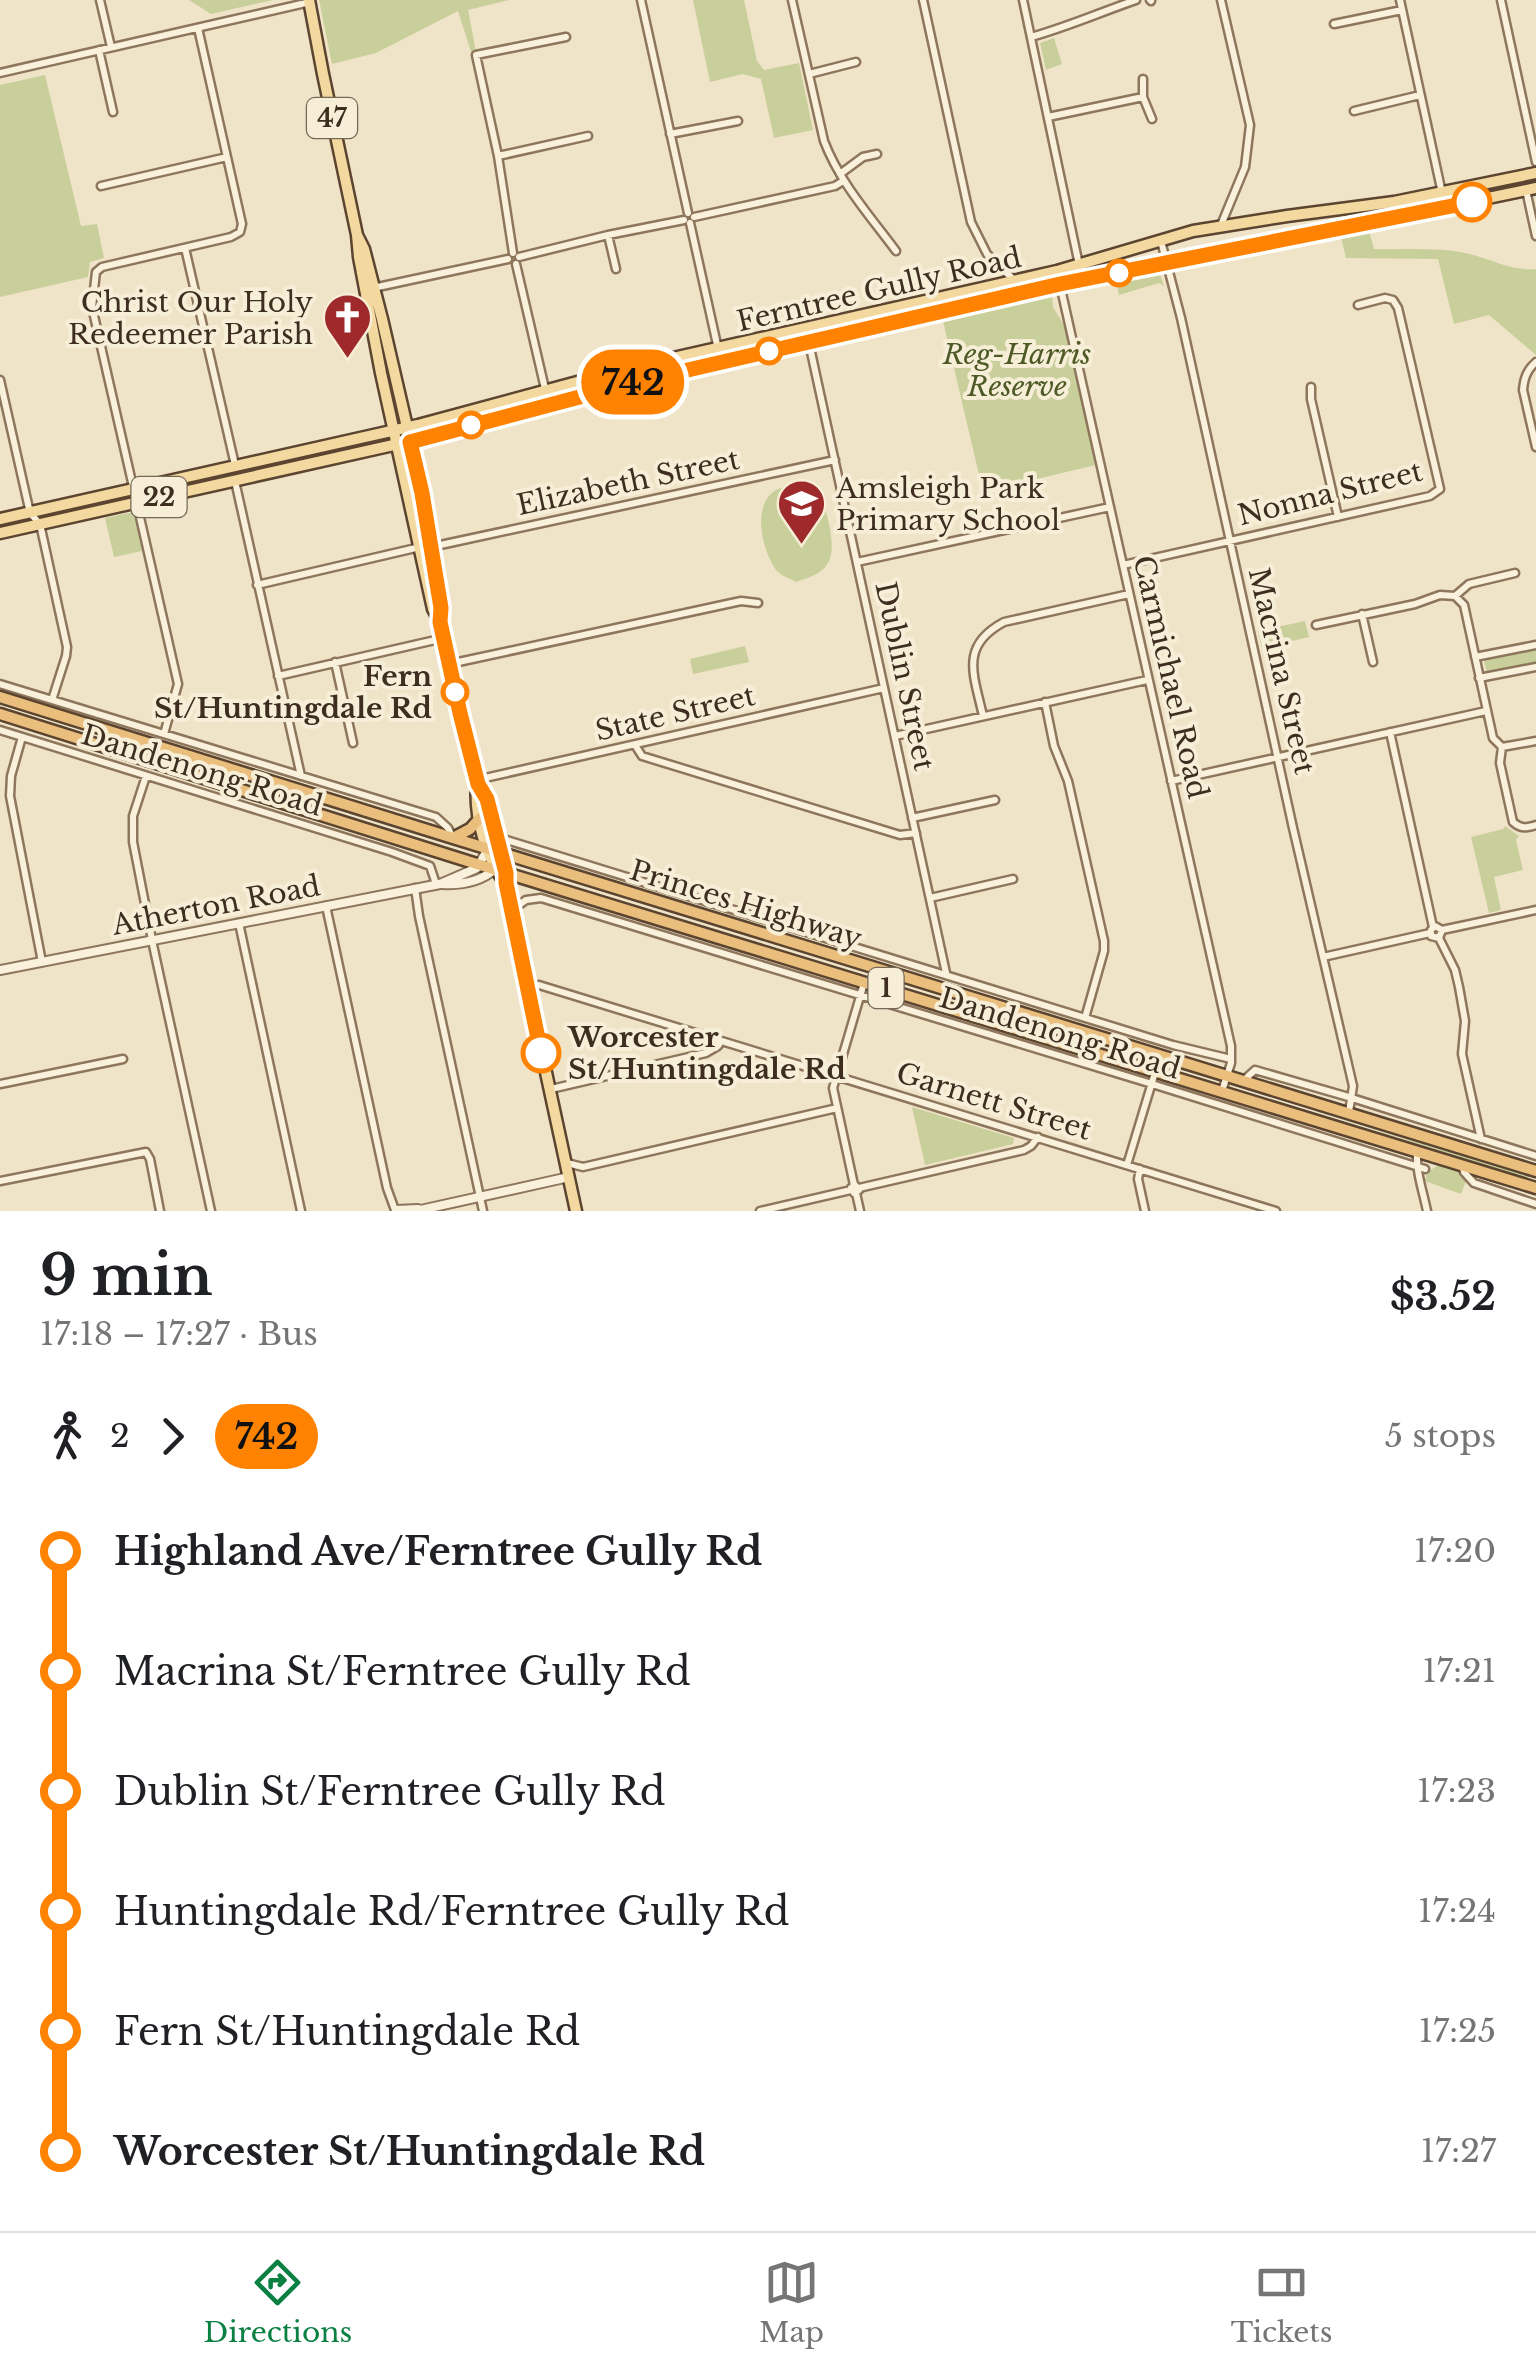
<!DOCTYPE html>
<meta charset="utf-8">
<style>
:root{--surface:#fff;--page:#f6f6f6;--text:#202124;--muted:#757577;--line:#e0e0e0;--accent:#0b8043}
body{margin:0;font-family:"Libre Baskerville",serif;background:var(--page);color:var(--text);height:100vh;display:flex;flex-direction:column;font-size:38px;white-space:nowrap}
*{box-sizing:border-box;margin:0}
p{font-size:32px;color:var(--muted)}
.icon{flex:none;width:55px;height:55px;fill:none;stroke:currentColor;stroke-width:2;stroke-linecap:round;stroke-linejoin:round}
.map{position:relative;height:1211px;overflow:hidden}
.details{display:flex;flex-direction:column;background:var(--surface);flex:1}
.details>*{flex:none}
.badge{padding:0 20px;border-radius:32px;font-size:35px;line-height:65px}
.map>.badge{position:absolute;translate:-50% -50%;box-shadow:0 0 0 5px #fff}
.legs{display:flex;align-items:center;gap:15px;height:110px;padding:0 40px;font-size:32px}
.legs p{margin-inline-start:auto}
.headline{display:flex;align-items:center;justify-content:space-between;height:170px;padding:0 40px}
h1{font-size:55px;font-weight:800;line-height:75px}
ul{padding:0 40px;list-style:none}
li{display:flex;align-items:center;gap:35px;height:120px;font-size:38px}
li i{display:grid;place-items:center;width:15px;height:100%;margin:0 12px;background:currentColor}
li i::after{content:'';width:25px;height:25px;margin:-12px;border:8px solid;border-radius:50%;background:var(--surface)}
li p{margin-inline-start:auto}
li:first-child i{background:linear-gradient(#0000 50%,currentColor 0)}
li:last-child i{background:linear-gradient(currentColor 50%,#0000 0)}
.dock{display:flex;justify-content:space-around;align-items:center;height:140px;border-top:2px solid var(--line);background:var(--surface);font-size:28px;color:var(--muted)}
.dock a{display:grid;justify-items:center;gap:5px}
.dock .current{color:var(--accent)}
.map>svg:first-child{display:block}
.green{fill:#c9cf9b}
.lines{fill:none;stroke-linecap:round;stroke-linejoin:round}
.minor-casing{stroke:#8d765c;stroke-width:11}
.tertiary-casing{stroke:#8d765c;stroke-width:12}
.primary-casing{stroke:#5b4430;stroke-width:15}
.trunk-casing{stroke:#5b4430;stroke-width:15}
.minor{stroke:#faf1dc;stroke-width:6}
.tertiary{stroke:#faf1dc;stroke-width:8}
.primary{stroke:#f3d9a0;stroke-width:10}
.trunk{stroke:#eabe7c;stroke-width:10}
.line-1-casing{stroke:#fff;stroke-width:22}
.line-1{stroke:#ff8200;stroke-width:15}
.stop-1-dot{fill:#fff;stroke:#ff8200;stroke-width:5}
.labels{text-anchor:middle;stroke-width:8;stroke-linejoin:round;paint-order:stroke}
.shield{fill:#f7eed8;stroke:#756857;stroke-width:2.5}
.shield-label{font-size:25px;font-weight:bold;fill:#3d2e20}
.street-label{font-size:28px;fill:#3d2e20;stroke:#f7eed8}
.poi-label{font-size:28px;fill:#3d2e20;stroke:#f7eed8;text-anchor:end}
.park-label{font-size:28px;font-style:italic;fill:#4d5a26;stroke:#f7eed8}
.stop-label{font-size:28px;font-weight:bold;fill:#3d2e20;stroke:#f7eed8;text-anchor:end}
</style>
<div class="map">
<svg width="1536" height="1211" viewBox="0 0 1536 1211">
<rect width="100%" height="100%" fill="#f0e4c8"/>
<!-- green -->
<path class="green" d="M189,0H273L211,14Z
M319,0H509L468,10L476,52L472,55L458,11L376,53L332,64Z
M693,0H744L757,61L764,70L799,63L813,130L774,138L761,79L743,74L710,82Z
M1054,38L1062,64L1046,70L1040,43Z
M45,75L81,226L97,224L104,258L90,262L88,277L0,297V85Z
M1369,231L1374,249C1404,250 1435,247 1465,253C1491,258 1508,271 1536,269V355L1489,315L1454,324L1438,259L1346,258L1341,237Z
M1160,274L1164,286L1159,283L1119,295L1117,284L1147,275Z
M1052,294L1053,307L1073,340L1100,464L983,492L943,321Z
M799,484C806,488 814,491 819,498C828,509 836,547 829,561C823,574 808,578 796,582C789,578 781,576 776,570C762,550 751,505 776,490C782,487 793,486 799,484Z
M133,512L142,551L114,557L105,518Z
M1305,621L1309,637L1262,648L1258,631Z
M745,646L749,662L693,674L690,659Z
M1536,648V664L1487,673L1484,661Z
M1505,826L1519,836L1516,840L1523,870L1494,877L1501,910L1489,913L1471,837L1503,829Z
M1301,1103L1500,1165L1529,1176L1528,1179L1316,1111Z
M912,1107L1014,1138L1013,1144L925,1165Z
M1439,1165L1457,1170L1466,1181L1461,1194L1425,1181L1427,1172Z"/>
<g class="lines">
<defs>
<path id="minor" d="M100,0L111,47
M641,0L688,213
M792,0L824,141C840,183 870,216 896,251
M923,0L971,222L987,254L1015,281
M1023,0L1082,279
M1150,0L1151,1
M1221,0L1250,125L1245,167L1221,225
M1400,0L1445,207
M1501,0L1536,162
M1334,24L1402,10
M1031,37C1067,27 1101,12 1136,0
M99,50L113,112
M0,73L310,2
M809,74L856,62
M1143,79V97L1152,119
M1354,111L1420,95
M1048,117L1143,97
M670,134L738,121
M498,156L588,136
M840,174L863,157L877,154
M101,186L227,157
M1526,190L1536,236
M694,217L835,186L843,181
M690,223L718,349
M608,235L616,269
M1161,241L1181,318L1293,828L1353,1086L1349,1112
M185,248L235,465
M513,253L498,156L476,55L566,37
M519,257L608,235L684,220
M516,264L546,393
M1057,271L1231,1046V1063L1222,1091
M373,288L508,259
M806,329L946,973
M1536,362C1527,370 1524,378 1523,390L1536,447
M0,380L30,513L40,524L67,647L66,656L52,700
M1311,387V399L1338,517
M235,481L301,776
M431,547L835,460
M857,562L1110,507
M1123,565L1430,496L1440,489L1398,308L1393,300L1385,298L1358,305
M257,585L420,547
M1455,596L1464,605L1493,738L1502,747L1500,763L1513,822C1521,829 1526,828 1536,825
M1362,614L1373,662
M1316,625L1415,604L1440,595L1455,596L1469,584L1515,573
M1475,657L1536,645
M335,662L353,743
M449,664L741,601L758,603
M278,676L444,638
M1479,678L1536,667
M0,684L436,817L448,828L453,838
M1045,702L1054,746L1068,781L1104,941V951L1085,1018
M983,716C974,675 959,646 1004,622L1129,594
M0,730L392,852L430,866L436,884
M1390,732L1433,927
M164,734L178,684L92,307L96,272L102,267L231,237L240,232L242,224L198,28
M895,736L1147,680
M22,737L11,776L10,796L42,962
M635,745L642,756L900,835L916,833
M1502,747L1536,741
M146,776L133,816V842L153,945L211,1211
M476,780L884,688
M1171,781L1486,711
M912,818L995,800
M497,837L1173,1045L1231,1059
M415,888L419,916L483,1211
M930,898L1013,879
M326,906L387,1188L395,1210
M512,910L526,900L541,898L1152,1084L1425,1169
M239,923L301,1211
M1442,930L1439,938L1431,936V930L1435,926L1442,930L1536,910
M1439,938L1455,970L1459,987L1465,1021L1462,1054L1481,1139
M1323,957L1430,933
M528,985H539L1276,1211
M1244,1080L1255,1070L1352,1098L1536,1156
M0,1084L123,1059
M551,1089L706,1053L718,1046L721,1041
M1417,1152C1416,1173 1423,1191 1427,1211
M567,1163L583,1167L837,1108
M1127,1165L1160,1056
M1462,1165L1464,1172L1474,1183L1536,1204
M1140,1169L1138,1179L1145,1211
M0,1181L146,1152L150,1159L160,1211
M854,1185L833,1088L864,983
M855,1185L859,1190L854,1193L851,1188Z
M859,1188L1024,1150L1031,1146L1038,1137
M856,1193L860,1211
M760,1211L851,1190"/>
<path id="tertiary" d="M443,884C462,885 480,882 495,869
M0,970L440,884L477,868L488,849
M396,1210L418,1209
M416,1211L569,1177"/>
<path id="primary" d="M309,0L323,74L357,235L359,257L381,373L433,609L440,622
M357,235L364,249L382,319L413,453L441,608L440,623L477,784C474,817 486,857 505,883
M0,519L418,425L629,368L1057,271L1193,231L1287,216L1394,202L1536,173
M0,533L398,444L636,381L1060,284L1217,254L1536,188
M478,785L487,799L506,873L505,883L576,1211"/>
<path id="trunk" d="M0,697L453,838L1536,1171
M0,714L480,865L1536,1188
M453,838L470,829L480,818"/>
</defs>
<!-- minor casing -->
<use href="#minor" class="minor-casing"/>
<!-- tertiary casing -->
<use href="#tertiary" class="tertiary-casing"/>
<!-- primary casing -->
<use href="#primary" class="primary-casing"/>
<!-- trunk casing -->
<use href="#trunk" class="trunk-casing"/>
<!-- minor -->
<use href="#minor" class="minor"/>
<!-- tertiary -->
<use href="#tertiary" class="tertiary"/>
<!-- primary -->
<use href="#primary" class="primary"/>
<!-- trunk -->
<use href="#trunk" class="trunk"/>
</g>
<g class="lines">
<defs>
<path id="line-1" d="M541,1053L506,883V873L487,799L478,784L460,713L440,622L441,608L422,493L410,442L636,382L1060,284L1472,202"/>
</defs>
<!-- line-1 casing -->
<use href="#line-1" class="line-1-casing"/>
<!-- line-1 -->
<use href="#line-1" class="line-1"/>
</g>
<!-- icons -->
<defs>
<symbol id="church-pin" viewBox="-11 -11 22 30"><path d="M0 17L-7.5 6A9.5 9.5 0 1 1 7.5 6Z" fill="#9e2a2b" stroke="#f7eed8"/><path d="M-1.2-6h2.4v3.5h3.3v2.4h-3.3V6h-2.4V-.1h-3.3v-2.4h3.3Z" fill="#fff"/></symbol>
<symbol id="school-pin" viewBox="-11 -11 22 30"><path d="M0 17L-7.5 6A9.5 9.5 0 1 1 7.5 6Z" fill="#9e2a2b" stroke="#f7eed8"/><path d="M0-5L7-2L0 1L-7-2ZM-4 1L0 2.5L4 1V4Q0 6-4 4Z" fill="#fff"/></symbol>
</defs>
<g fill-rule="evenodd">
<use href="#church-pin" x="320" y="290" width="55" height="75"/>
<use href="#school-pin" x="774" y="476" width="55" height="75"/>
</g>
<!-- markers -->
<g class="stop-1-dot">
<circle cx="1472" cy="202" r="18"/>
<circle cx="1119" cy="273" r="12"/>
<circle cx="769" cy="351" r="12"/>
<circle cx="471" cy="425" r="12"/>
<circle cx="455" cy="692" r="12"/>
<circle cx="541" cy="1053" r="18"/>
</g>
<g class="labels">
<!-- shield labels -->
<g class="shield">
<rect x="307" y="98" width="50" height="40" rx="8"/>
<rect x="131.5" y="477" width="55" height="40" rx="8"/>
<rect x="868.5" y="968" width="35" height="40" rx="8"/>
</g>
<g class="shield-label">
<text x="332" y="127">47</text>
<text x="159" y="506">22</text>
<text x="886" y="997">1</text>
</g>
<!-- street labels -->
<g class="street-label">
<text transform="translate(879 289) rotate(-13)" y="10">Ferntree Gully Road</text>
<text transform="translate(628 482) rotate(-12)" y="10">Elizabeth Street</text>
<text transform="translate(1330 493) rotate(-14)" y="10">Nonna Street</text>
<text transform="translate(1282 671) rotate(77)" y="10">Macrina Street</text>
<text transform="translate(905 676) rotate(78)" y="10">Dublin Street</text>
<text transform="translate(1171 677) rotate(77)" y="10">Carmichael Road</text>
<text transform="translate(675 713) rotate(-13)" y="10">State Street</text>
<text transform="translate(202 770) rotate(17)" y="10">Dandenong Road</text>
<text transform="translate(746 904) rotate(17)" y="10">Princes Highway</text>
<text transform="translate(216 905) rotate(-11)" y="10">Atherton Road</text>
<text transform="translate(1060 1033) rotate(17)" y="10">Dandenong Road</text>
<text transform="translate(994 1101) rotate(17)" y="10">Garnett Street</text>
</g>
<!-- poi labels -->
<g class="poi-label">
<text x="313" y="312">Christ Our Holy<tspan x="313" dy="32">Redeemer Parish</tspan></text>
<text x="836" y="498" text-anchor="start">Amsleigh Park<tspan x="836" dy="32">Primary School</tspan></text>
</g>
<!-- park labels -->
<g class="park-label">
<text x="1017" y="364">Reg-Harris<tspan x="1017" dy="32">Reserve</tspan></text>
</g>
<!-- stop labels -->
<g class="stop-label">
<text x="432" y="686">Fern<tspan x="432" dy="32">St/Huntingdale Rd</tspan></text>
<text x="568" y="1047" text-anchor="start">Worcester<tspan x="568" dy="32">St/Huntingdale Rd</tspan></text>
</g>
</g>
</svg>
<b class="badge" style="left:633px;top:382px;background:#ff8200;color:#111">742</b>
</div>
<section class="details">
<div class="headline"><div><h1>9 min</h1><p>17:18 – 17:27 · Bus</p></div><b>$3.52</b></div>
<div class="legs"><svg class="icon" aria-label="walk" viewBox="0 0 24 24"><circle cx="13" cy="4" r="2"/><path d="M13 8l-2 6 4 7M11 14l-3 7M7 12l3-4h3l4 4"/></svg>2<svg class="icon" aria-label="forward" viewBox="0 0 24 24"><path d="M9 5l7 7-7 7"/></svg><b class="badge" style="background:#ff8200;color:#111">742</b><p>5 stops</p></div>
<ul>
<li><i style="color:#ff8200"></i><b>Highland Ave/Ferntree Gully Rd</b><p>17:20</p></li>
<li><i style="color:#ff8200"></i><span>Macrina St/Ferntree Gully Rd</span><p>17:21</p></li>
<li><i style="color:#ff8200"></i><span>Dublin St/Ferntree Gully Rd</span><p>17:23</p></li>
<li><i style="color:#ff8200"></i><span>Huntingdale Rd/Ferntree Gully Rd</span><p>17:24</p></li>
<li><i style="color:#ff8200"></i><span>Fern St/Huntingdale Rd</span><p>17:25</p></li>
<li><i style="color:#ff8200"></i><b>Worcester St/Huntingdale Rd</b><p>17:27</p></li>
</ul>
</section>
<nav class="dock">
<a class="current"><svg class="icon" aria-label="directions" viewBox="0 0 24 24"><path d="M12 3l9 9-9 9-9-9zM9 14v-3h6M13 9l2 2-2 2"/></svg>Directions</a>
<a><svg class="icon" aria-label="map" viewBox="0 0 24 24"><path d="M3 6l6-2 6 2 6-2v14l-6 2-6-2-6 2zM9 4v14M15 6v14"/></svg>Map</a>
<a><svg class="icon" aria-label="tickets" viewBox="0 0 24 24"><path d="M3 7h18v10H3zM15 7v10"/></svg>Tickets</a>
</nav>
